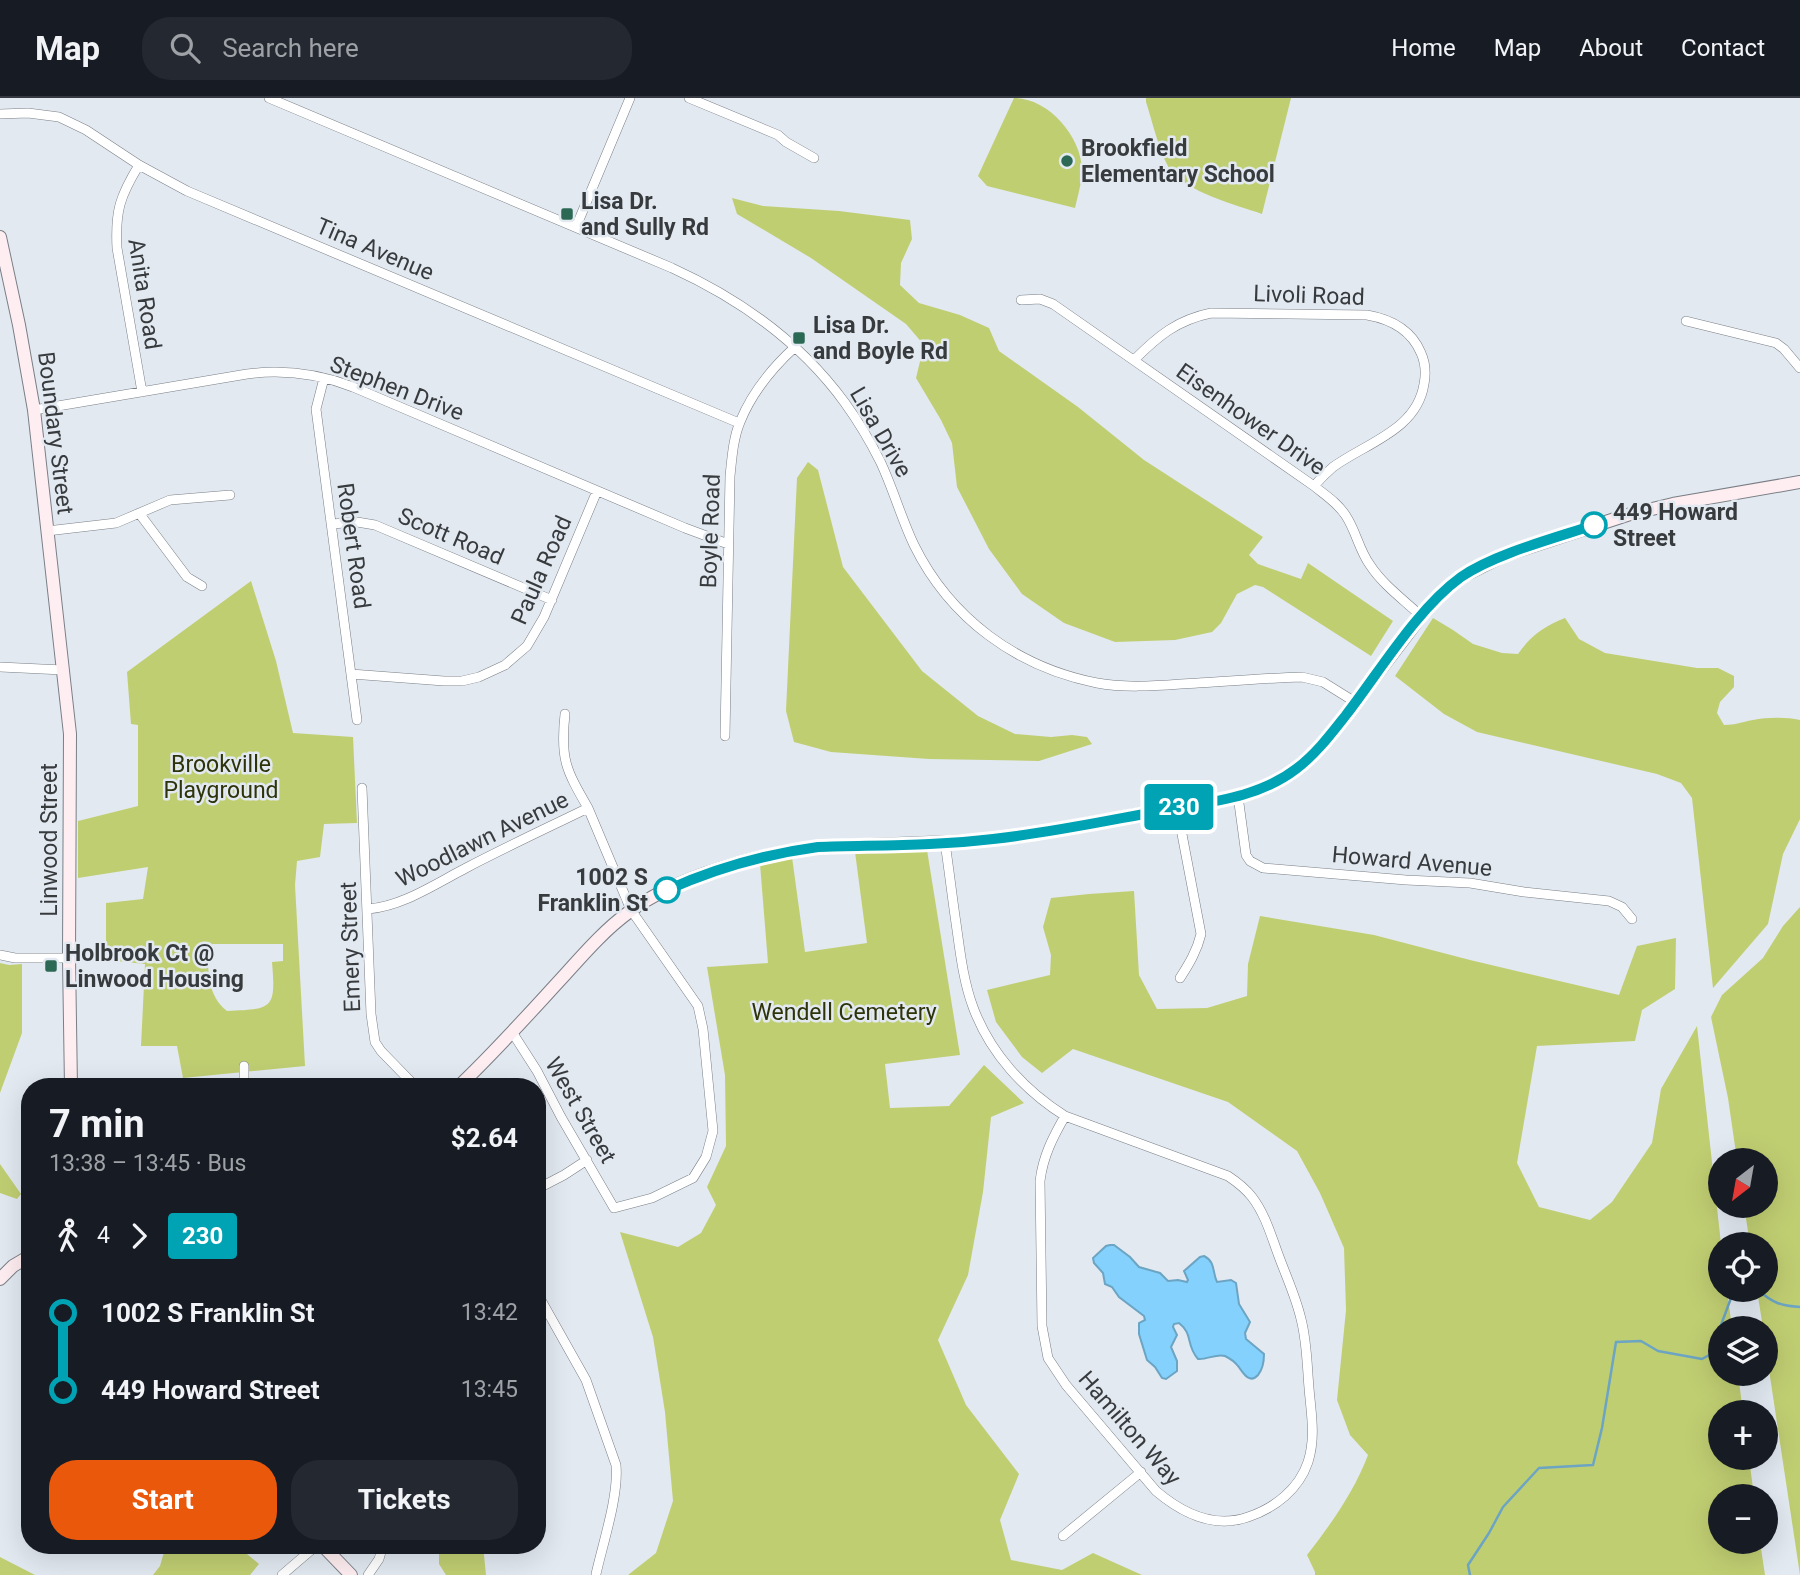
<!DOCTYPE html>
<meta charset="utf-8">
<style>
:root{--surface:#171b24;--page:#242831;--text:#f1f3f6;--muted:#9ea1a6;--line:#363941;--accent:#ea580c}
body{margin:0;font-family:Roboto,sans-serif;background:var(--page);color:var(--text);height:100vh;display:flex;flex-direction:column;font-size:26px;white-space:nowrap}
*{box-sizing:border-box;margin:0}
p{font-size:23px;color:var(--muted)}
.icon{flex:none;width:38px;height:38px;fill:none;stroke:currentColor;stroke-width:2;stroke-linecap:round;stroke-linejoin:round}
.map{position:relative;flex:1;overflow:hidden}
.panel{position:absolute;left:21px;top:980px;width:525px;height:476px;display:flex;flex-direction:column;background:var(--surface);border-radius:28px;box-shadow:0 7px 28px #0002}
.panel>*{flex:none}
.badge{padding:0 14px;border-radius:5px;font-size:24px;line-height:46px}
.needle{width:46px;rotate:211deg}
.controls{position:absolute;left:1708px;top:1050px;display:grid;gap:14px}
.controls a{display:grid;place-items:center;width:70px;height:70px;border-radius:50%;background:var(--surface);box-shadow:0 7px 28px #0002;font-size:35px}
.map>.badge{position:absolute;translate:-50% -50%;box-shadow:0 0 0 4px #fff}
.legs{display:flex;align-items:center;gap:10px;height:77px;padding:0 28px;font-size:23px}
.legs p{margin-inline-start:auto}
.summary{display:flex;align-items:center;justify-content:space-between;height:119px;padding:0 28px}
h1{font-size:38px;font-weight:700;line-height:52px}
.primary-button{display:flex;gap:14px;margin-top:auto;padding:14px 28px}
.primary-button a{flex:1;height:80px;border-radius:28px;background:var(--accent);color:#fff;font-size:28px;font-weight:700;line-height:80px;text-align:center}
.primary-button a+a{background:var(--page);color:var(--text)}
ul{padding:0 28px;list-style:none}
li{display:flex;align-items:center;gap:24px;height:77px;font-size:26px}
li i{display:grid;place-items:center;width:10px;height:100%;margin:0 9px;background:currentColor}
li i::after{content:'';width:18px;height:18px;margin:-9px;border:5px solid;border-radius:50%;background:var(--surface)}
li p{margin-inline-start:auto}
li:first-child i{background:linear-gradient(#0000 50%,currentColor 0)}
li:last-child i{background:linear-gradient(currentColor 50%,#0000 0)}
header{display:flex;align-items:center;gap:42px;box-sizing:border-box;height:98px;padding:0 35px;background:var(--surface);border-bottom:2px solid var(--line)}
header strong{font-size:33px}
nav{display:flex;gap:38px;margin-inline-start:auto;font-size:24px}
.search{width:490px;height:63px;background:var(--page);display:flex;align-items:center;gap:18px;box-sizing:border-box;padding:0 24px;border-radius:28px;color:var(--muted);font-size:26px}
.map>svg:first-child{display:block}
.green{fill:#c0ce72;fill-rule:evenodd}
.water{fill:#83d1fc;stroke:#6ca4c3;stroke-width:2}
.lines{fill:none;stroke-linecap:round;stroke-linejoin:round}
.stream{stroke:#6ca4c3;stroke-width:2.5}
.street-casing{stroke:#7a7f86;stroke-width:10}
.secondary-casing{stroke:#7a7f86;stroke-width:14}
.street{stroke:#fff;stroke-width:9}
.secondary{stroke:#ffeef1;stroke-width:12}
.line-1-casing{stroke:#fff;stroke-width:16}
.line-1{stroke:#00a3b4;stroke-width:10}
.poi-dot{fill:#2c6954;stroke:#e2e9f1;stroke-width:2.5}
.stop-1-dot{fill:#fff;stroke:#00a3b4;stroke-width:3.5}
.labels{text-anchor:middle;stroke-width:5;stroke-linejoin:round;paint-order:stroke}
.poi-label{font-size:23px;font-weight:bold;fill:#383b3e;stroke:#e2e9f1;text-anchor:start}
.street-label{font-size:23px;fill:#383b3e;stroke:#e2e9f1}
.stop-label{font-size:23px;font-weight:bold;fill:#383b3e;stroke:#e2e9f1;text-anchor:start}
.park-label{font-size:23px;fill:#2e3309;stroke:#e2e9f1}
</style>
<header>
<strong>Map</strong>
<div class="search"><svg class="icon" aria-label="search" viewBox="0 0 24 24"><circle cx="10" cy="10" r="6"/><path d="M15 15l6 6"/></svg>Search here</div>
<nav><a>Home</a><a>Map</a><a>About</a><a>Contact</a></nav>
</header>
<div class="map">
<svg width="1800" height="1477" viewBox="0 0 1800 1477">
<rect width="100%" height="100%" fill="#e2e9f1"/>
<!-- green -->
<path class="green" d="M1014,0C1048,0 1081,38 1082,71C1082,84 1078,97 1075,110L987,88L978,78Z
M1146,0H1291L1262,116C1234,106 1188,95 1170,71C1160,57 1152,22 1146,4Z
M732,100L763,108L839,113L910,122L912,141L901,165L900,187L919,205L960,217L989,230L999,253L1078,309L1144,362L1263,439L1249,457L1258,466L1301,481L1308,465L1393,523L1371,558L1263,489L1255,487L1237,496L1221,525L1212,534L1175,542L1115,544L1064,525L1022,496L989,451L957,389L952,345L941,322L916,280L924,247L906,226L811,160L737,116Z
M808,364L818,372L843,469L922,573L978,618L1015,636L1051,639L1072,637L1087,639L1092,646L1039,663L929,661L831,654L794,644L786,613L797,380Z
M251,483L276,563L293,635L353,639L357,725L324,726L320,759L297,763L295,787L305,968L183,980L177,948H141L145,866L106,862V805L143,801L148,769L78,780V723L138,708V627L131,626L127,574ZM213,846H283V863L272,864C276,911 273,911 227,913C207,897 209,875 207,851Z
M1433,520L1453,532L1473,546L1502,555L1518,556C1530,538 1545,528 1565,520L1579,541L1605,555L1697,570H1718L1734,578V589L1720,604L1717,615L1724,627C1736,627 1741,624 1753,622C1767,619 1786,619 1800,622V721L1783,756L1768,826L1713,890L1692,700L1681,685L1657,676L1477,634L1444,616L1395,578Z
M927,752L960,957L885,966L890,1010L949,1008L984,967L1024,1005L991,1019L983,1094L968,1177L938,1242L966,1307L1019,1376L1000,1422L1011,1462L1062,1472L1093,1455L1142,1477H628L656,1455L673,1403L665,1314L653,1239L620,1134L678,1149L701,1135L716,1107L707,1089L726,1048L725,977L707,869L768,865L760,766L792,759L805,854L867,845L855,754Z
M1134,793L1139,877L1157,911L1207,910L1247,898L1248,866L1260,818L1374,837L1470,862L1619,897L1637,848L1676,840L1675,891L1642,912L1635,943L1537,948L1517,1065L1539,1109L1590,1122L1612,1104L1652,1045L1661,991L1697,928L1721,1146L1720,1192H1727L1732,1230H1720V1276H1738L1743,1314H1720V1360H1749L1754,1398H1720V1444H1760L1765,1477H1315V1474L1307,1457C1331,1426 1354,1394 1368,1357L1350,1337L1337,1302L1346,1212L1344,1150L1320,1095L1297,1053L1228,1004L1073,951L1042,975L1022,959L996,924L987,892L1050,877L1051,857L1043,829L1051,800L1089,796Z
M1800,809V1477L1766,1252V1230H1763L1757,1192H1766V1146H1750L1744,1108H1766V1062H1737L1728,1000L1711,919L1722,897L1763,860L1783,828Z
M0,865L9,867L22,866V935L0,995Z
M0,1066L21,1096L17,1101L0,1095Z
M166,1447H236L259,1466L250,1477H153L160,1468Z
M439,1447H483L486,1477H446L439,1466Z
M0,1459L35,1477H0Z"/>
<!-- water -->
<path class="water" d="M1110,1147H1114L1130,1159L1139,1169L1160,1175L1168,1183L1178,1182L1187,1184L1188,1182L1184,1173L1200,1159L1204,1158C1216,1164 1212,1174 1217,1184L1231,1182L1236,1185L1239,1206L1250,1224L1245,1235L1246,1241L1264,1256C1264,1264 1263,1271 1258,1277C1249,1287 1243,1274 1238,1268C1235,1264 1229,1260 1225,1258C1217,1255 1207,1262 1198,1261C1185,1246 1194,1237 1179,1225L1174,1226L1173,1229L1177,1237L1171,1249L1177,1263V1273L1166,1281L1162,1280L1155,1269L1147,1262L1139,1236V1225L1145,1222L1144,1218L1119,1199L1112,1189L1105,1186L1103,1175L1094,1165L1093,1160L1106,1148Z"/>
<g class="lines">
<!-- stream -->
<path class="stream" d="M1758,1192C1773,1205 1781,1208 1800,1209
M1721,1230V1227L1734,1192
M1470,1477L1468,1467L1489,1435L1503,1409L1539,1370L1593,1367L1602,1330L1616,1244L1641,1243L1658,1253L1702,1261L1720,1251"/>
<defs>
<path id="street" d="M269,0L672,170C740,201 800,243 845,305C858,323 870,343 880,363C893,390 901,420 914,447C950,520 1016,569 1097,585C1124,590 1153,588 1181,586C1221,584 1262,580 1302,579L1323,584L1355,604
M689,0L778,37L786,44L814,60
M0,16L28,15L59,19L86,32L139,67L187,93L739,325
M139,67C120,98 115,113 117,150L142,294
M576,129L630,0
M1021,202L1040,201L1053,206L1314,388C1325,397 1338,405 1346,418C1356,433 1359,452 1370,467C1383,487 1404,502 1421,518
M1686,223L1776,245L1784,251L1800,270
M1134,262C1158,238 1177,222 1211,215L1367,217C1390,221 1411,231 1421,255C1425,264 1426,276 1424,286C1417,332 1366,345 1333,369C1326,375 1320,381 1314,388
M324,280L316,311L357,622
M34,312L247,276C284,271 319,276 353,289L685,430L728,446
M139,415L187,479L202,488
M332,426L357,424L375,427L552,502
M47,433L116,425L170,402L230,397
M0,569L63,572
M351,576L444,583H462L479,579L505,567L527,548L544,519L597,393
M565,616C560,661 566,672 588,710
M725,638L730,378C732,360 733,341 740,324C752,294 772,270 795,249
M362,690L371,916L375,944L381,953L416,989
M1238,698L1246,757L1250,763L1263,770L1406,782L1470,785L1524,794L1609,803L1622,809L1632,821
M1177,710L1201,836C1197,853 1189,866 1180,880
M945,745C949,771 952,798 956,825C960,853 963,882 973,909C990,955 1024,992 1065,1018C1053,1039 1043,1058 1040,1083L1042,1228L1048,1260L1066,1287L1156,1393C1182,1415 1214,1431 1248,1419C1275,1410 1299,1391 1308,1364C1316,1339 1311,1315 1309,1290C1307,1267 1307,1244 1301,1221C1296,1199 1286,1178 1278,1156C1271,1137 1265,1116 1252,1099C1245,1090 1237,1084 1228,1078L1065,1018
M368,811C403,808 435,786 466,770C506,749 547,730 588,710L631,812L698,908L703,931L713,1033L706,1059L693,1080L652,1100L614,1110L561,1019L537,973L512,934
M0,857L15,860H69
M244,968V989
M537,1091L564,1077L587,1062
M537,1195L586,1282L616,1367C619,1397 603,1445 596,1476
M1063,1438L1141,1374
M282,1477L317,1447
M368,1477L379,1461L383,1447"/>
<path id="secondary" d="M0,139L19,227L34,312L70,636L69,860L71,989
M458,989C494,955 527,918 561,881C582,858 603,833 629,814C677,778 760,756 818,749L976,743L1021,738L1226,701L1261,691L1290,676L1314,655L1336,630L1421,518L1445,492L1463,478L1505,457L1627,417L1673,406L1800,384
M0,1181L13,1168L30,1158
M322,1447L351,1477"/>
</defs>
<!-- street casing -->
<use href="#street" class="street-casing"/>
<!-- secondary casing -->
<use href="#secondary" class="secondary-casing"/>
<!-- street -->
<use href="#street" class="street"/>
<!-- secondary -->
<use href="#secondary" class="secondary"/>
</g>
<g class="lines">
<defs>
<path id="line-1" d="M667,792C716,770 766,756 818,749C877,747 935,748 993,741C1049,735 1105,723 1160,713C1207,704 1257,701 1296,671C1316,656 1331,636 1346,617C1380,573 1417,511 1461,479C1494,456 1555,440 1594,427"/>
</defs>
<!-- line-1 casing -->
<use href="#line-1" class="line-1-casing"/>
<!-- line-1 -->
<use href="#line-1" class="line-1"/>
</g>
<!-- markers -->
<g class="poi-dot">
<circle cx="1067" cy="63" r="7"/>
<rect x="560" y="109" width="14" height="14" rx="3.5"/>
<rect x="792" y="233" width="14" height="14" rx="3.5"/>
<rect x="44" y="861" width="14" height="14" rx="3.5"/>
</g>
<g class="stop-1-dot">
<circle cx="1594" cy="427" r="12"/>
<circle cx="667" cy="792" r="12"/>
</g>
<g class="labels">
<!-- poi labels -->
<g class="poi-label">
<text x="1081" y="58">Brookfield<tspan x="1081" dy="26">Elementary School</tspan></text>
<text x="581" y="111">Lisa Dr.<tspan x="581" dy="26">and Sully Rd</tspan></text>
<text x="813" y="235">Lisa Dr.<tspan x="813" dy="26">and Boyle Rd</tspan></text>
<text x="65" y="863">Holbrook Ct @<tspan x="65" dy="26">Linwood Housing</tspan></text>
</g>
<!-- street labels -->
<g class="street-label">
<text transform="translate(375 151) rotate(23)" y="8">Tina Avenue</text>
<text transform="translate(145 196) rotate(81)" y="8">Anita Road</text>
<text transform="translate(1309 197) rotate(2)" y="8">Livoli Road</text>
<text transform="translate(397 290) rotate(21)" y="8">Stephen Drive</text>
<text transform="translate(1251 321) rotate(35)" y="8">Eisenhower Drive</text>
<text transform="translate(881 334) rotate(60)" y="8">Lisa Drive</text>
<text transform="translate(56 335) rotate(83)" y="8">Boundary Street</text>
<text transform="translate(710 433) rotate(-88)" y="8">Boyle Road</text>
<text transform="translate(451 438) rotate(23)" y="8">Scott Road</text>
<text transform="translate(354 448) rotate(82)" y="8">Robert Road</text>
<text transform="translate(541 472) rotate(-66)" y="8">Paula Road</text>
<text transform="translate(482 741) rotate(-26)" y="8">Woodlawn Avenue</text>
<text transform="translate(49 742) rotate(-90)" y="8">Linwood Street</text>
<text transform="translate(1412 763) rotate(5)" y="8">Howard Avenue</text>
<text transform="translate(350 849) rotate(-92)" y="8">Emery Street</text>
<text transform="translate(581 1012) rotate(60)" y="8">West Street</text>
<text transform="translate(1130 1330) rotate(49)" y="8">Hamilton Way</text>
</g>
<!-- stop labels -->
<g class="stop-label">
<text x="1613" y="422">449 Howard<tspan x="1613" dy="26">Street</tspan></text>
<text x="648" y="787" text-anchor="end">1002 S<tspan x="648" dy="26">Franklin St</tspan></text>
</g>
<!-- park labels -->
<g class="park-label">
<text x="221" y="674">Brookville<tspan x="221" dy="26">Playground</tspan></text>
<text x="844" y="922">Wendell Cemetery</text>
</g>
</g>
</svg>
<div class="controls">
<a><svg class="needle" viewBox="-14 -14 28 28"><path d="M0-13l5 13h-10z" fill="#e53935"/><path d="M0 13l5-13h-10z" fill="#9ea1a6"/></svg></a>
<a><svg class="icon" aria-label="locate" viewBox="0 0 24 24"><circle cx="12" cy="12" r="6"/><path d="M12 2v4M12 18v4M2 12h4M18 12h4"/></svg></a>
<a><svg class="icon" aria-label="layers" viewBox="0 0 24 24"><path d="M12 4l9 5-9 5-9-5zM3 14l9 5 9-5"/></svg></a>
<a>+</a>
<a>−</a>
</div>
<b class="badge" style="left:1179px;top:709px;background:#00a3b4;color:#fff">230</b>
<section class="panel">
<div class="summary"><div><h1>7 min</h1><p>13:38 – 13:45 · Bus</p></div><b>$2.64</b></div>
<div class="legs"><svg class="icon" aria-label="walk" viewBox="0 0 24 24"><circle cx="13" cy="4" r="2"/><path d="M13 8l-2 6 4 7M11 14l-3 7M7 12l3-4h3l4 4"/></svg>4<svg class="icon" aria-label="forward" viewBox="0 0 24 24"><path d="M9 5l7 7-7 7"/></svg><b class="badge" style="background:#00a3b4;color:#fff">230</b></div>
<ul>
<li><i style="color:#00a3b4"></i><b>1002 S Franklin St</b><p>13:42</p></li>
<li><i style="color:#00a3b4"></i><b>449 Howard Street</b><p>13:45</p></li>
</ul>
<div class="primary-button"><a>Start</a><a>Tickets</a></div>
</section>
</div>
